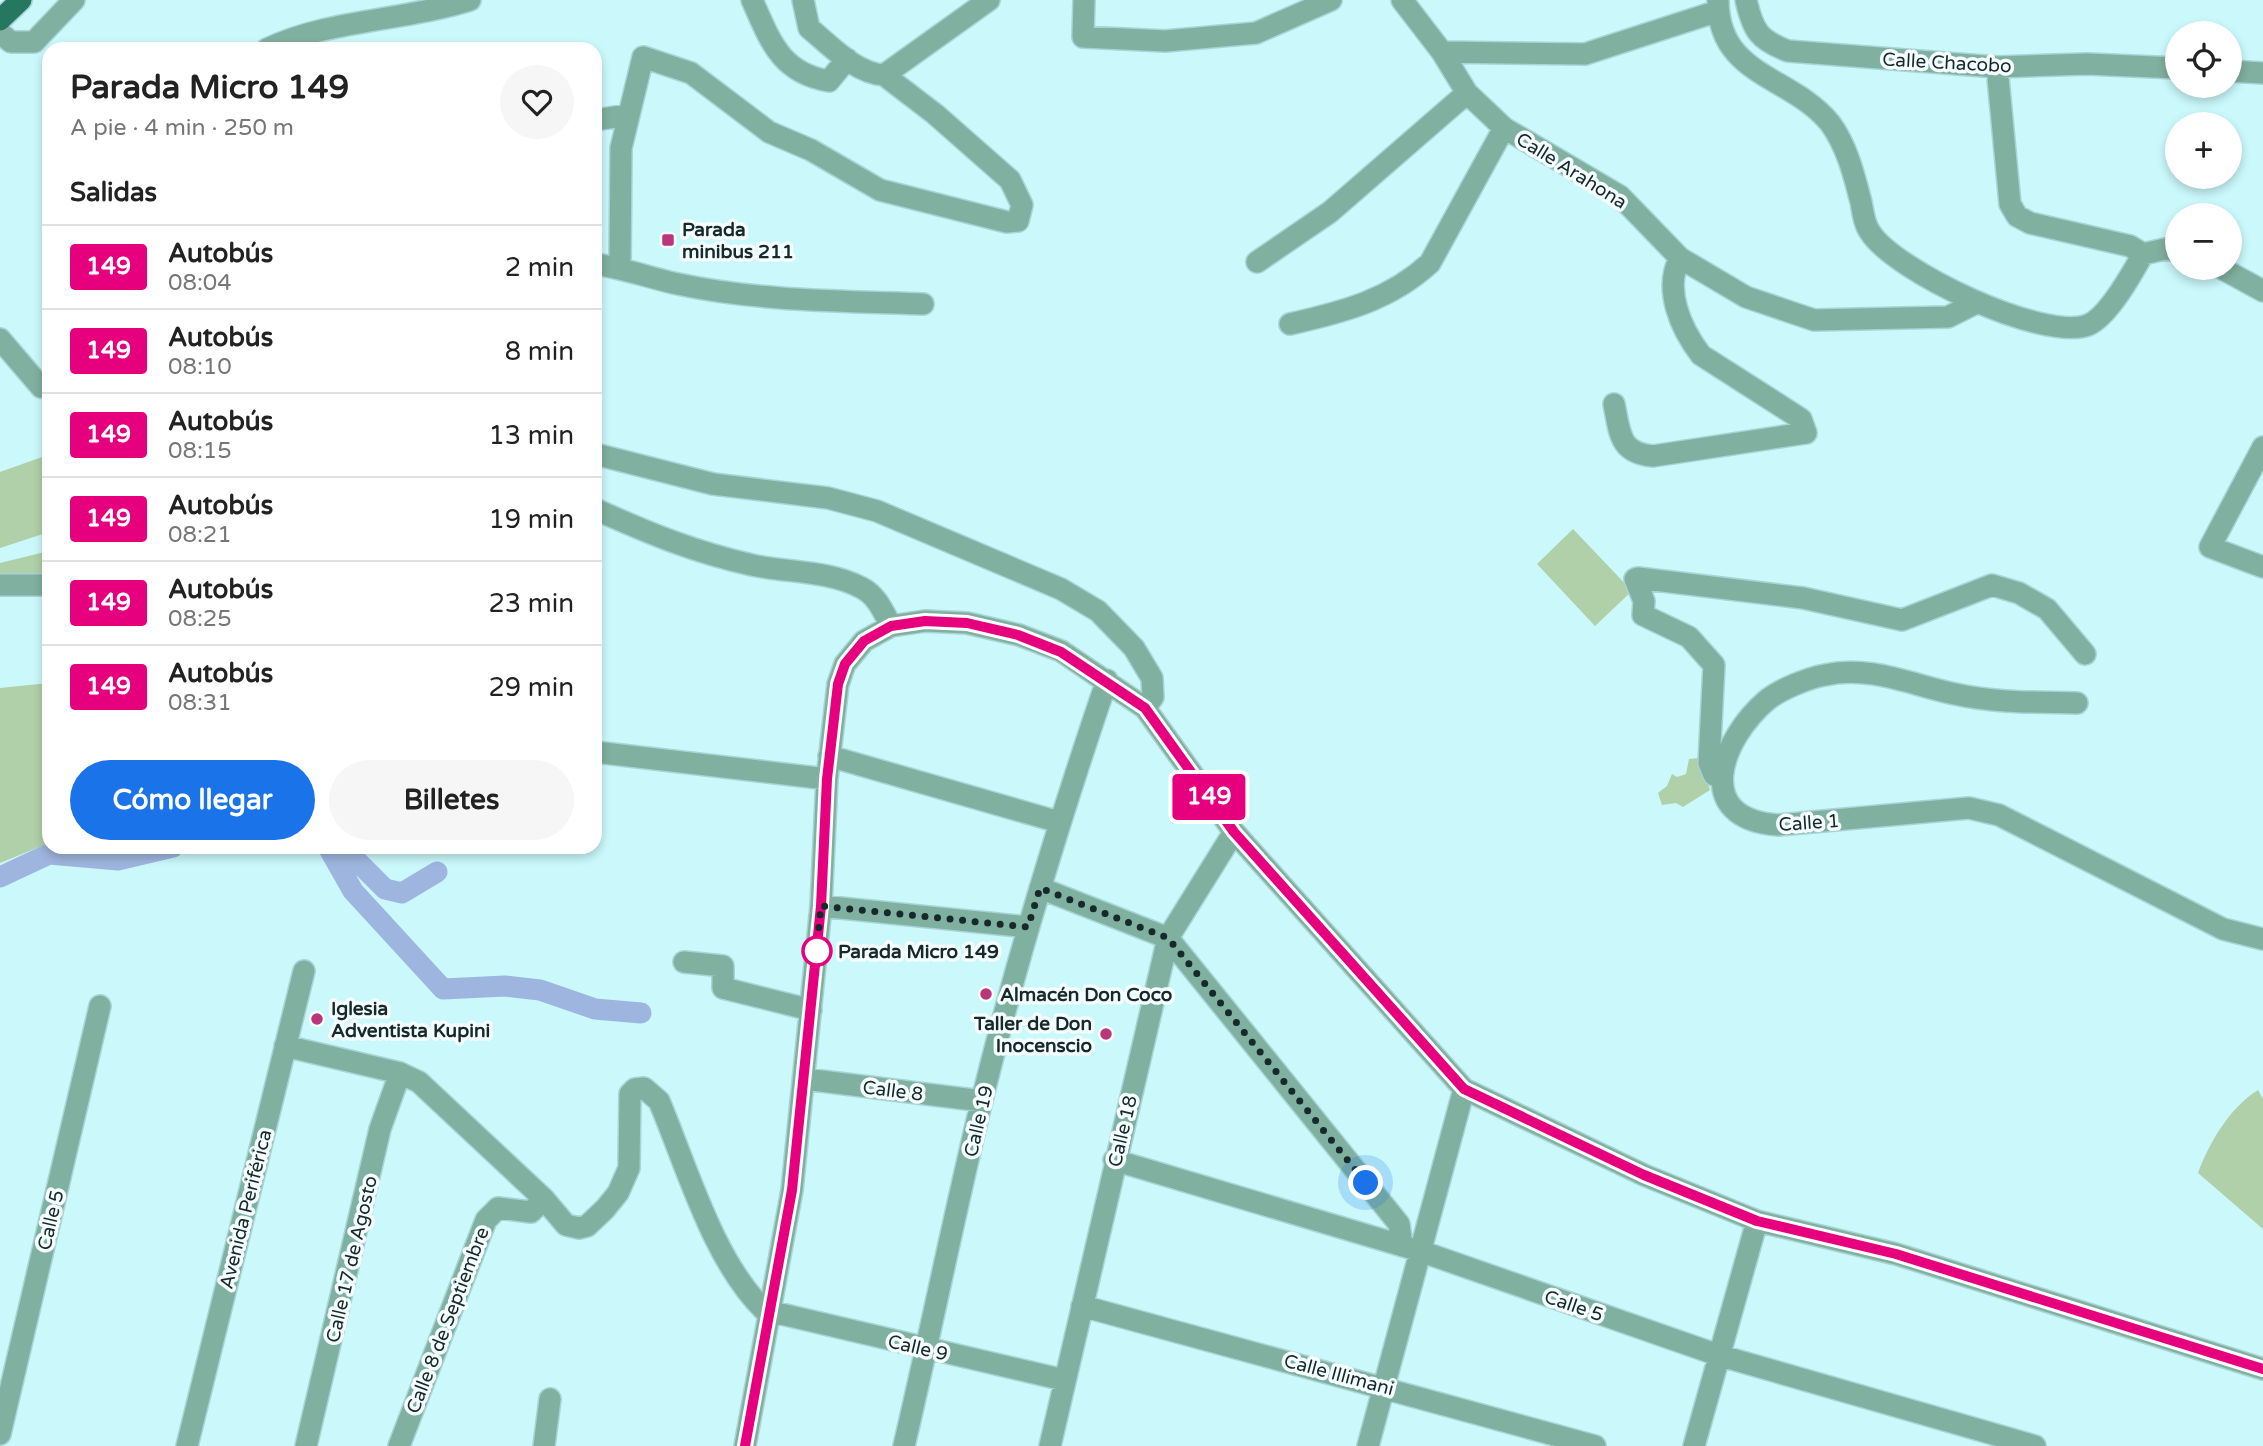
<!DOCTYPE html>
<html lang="es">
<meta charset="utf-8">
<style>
:root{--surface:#fff;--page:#f6f6f6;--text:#222;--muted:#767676;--line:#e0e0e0;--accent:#1a73e8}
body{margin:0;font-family:"Varela Round",sans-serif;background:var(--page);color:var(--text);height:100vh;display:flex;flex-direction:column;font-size:26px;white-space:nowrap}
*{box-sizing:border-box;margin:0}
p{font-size:23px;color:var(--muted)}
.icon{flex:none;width:38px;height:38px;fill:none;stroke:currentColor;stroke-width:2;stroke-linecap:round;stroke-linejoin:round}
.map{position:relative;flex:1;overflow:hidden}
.panel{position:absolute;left:42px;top:42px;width:560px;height:812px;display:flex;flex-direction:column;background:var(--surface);border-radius:21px;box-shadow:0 4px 10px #0003}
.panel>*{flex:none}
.badge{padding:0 14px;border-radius:5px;font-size:24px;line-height:46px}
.fabs{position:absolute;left:2165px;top:21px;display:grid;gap:14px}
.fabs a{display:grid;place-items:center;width:77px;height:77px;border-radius:50%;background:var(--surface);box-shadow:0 4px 10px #0003;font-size:35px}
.you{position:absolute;width:35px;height:35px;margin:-18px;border:5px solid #fff;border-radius:50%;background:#1a73e8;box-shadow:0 0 0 10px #1a73e833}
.map>.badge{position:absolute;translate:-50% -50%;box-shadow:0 0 0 4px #fff}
h2{padding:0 28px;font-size:26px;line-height:63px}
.round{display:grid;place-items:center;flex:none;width:74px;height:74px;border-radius:37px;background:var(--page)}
.head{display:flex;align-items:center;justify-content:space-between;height:119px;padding:0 28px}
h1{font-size:33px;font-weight:800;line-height:52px}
.button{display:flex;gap:14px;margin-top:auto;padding:14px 28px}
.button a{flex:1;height:80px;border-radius:42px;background:var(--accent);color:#fff;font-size:28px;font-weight:800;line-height:80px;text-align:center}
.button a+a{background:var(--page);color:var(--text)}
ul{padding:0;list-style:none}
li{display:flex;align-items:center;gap:21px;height:84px;padding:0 28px;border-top:2px solid var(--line)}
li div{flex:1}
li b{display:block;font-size:26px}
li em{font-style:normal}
li .badge{min-width:77px;font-weight:700;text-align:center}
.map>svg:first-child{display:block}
.green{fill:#afd0a8}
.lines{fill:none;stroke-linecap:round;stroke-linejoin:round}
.canal{stroke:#9eb5df;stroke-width:21}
.minor-casing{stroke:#aad3d5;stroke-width:24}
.major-casing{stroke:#aad3d5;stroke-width:24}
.minor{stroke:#80b09f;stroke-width:21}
.major{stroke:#267760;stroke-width:21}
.line-casing{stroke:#fff;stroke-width:16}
.line{stroke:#e6007e;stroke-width:10}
.walk{stroke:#17292a;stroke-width:7;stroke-dasharray:0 12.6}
.poi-dot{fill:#bb3579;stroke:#f5fdfe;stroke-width:2.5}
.stop-dot{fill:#fff;stroke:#e6007e;stroke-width:3.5}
.labels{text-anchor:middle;stroke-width:7;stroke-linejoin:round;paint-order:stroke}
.street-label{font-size:19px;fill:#17292a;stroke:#f5fdfe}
.poi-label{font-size:19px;font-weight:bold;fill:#17292a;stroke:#f5fdfe;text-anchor:start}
.stop-label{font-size:19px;font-weight:bold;fill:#17292a;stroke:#f5fdfe;text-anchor:start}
</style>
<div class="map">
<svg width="2263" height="1446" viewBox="0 0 2263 1446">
<rect width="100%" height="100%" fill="#caf8fb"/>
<!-- green -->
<path class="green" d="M45,456L49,470V532L0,548V472Z
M1573,529L1632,591L1595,626L1537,564Z
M49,551V594L0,593V563Z
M49,683V843L0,863V688Z
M1699,758L1710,790L1683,807L1676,803L1662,805L1658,793L1667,786L1672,774L1677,777L1686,774L1689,759Z
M2258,1090L2263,1099V1229L2198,1173C2209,1143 2230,1107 2258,1090Z"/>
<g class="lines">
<!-- canal -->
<path class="canal" d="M328,847L353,891L443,989L505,986L540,990L595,1009L641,1013
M330,847L354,858L385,889L402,893L437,872
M0,877L49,854L118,860L173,847"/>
<defs>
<path id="minor" d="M752,0C770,40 780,73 829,81L847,59
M803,0L809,28C831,46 855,73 884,75L989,0
M1084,0L1083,37L1165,41L1256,33L1331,0
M1402,0L1442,52L1467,93L1504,128L1620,196L1680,258L1746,297L1814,320L1948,317L1976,303
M1718,0C1718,77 1791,75 1830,123C1847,146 1854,175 1861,202C1863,212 1864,224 1870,232C1894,271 2044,342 2088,325C2108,317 2133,272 2143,254L2165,249L2177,251
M1746,0C1753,31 1759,40 1788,51L1997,67L2087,64L2177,68
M0,33L11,42H34L74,0
M267,49C330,19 404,21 470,0
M1442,52L1585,54L1718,11
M1997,67L2010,204L2017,216L2030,223L2130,246L2143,254
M2230,71L2263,73
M595,120L628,115
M1257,262L1330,212L1467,93
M595,264C624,268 650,278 678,284C757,301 842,301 923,304
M620,267L621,148L643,57L691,73L769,132L811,150L880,190L1007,222L1018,221L1022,205L1010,180L935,114L884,75
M2221,268L2263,291
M1290,324C1343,312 1390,300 1430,263L1504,128
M0,339L41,387L49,384
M1614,404C1620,433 1619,453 1653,456L1806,433L1801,419L1701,355C1681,329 1663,289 1680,258
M2263,447L2210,547L2263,567
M595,454L713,484L828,498L877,511L1061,589L1098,611L1134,648L1152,678L1153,697L1145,708
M595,509C648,533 694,552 752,565C788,573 829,570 862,588C877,596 883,611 891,626
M0,585H49
M2077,703C2037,702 1995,703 1955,694C1911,685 1871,665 1825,675C1808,678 1781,689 1767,700C1721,739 1691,819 1778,825L1969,808L1999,815L2223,929L2263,939
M595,752L827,779
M829,756L1059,822
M1721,777L1714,775L1709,763L1714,665L1689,637L1643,615L1644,601L1635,579L1638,578L1803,598L1902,620L1992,585L2019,593L2047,609L2085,654
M1040,888L1168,938L1399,1224L1402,1246
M821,906L1028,927
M684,962L723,966V988L811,1010
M285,1046L400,1073L419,1082L544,1199L566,1225L579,1228L587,1226L605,1209L618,1193L629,1168L630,1094L635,1089L644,1088L659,1101C687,1167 713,1260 764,1310L1064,1380
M805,1079L982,1101
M1114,1160L1420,1251L1718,1355L2035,1446
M1082,1306L1595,1446
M0,1434L100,1006
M187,1446L304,971
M306,1446L380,1129L400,1073
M399,1446L486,1220L498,1208L531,1212L544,1199
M544,1446L550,1399
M745,1446L792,1190L821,906L827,779L838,684L845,664L864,641L891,626L925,621L967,623L1019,635L1061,651L1145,708L1234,832L1464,1089L1644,1175L1757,1221L1896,1254L2263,1369
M904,1446C931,1331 954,1215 982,1100C1017,958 1060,818 1107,680
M1050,1446L1168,938L1234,832
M1368,1446L1464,1089
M1694,1446L1757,1221"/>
<path id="major" d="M0,20L21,0"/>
</defs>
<!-- minor casing -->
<use href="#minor" class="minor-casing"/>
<!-- major casing -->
<use href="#major" class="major-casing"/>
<!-- minor -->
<use href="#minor" class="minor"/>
<!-- major -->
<use href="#major" class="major"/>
</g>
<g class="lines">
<defs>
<path id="line" d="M745,1446L792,1190L821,906L827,779L838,684L845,664L864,641L891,626L925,621L967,623L1018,635L1061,652L1145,708L1234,832L1464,1089L1644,1175L1757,1221L1896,1254L2263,1369"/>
</defs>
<!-- line casing -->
<use href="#line" class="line-casing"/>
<!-- line -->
<use href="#line" class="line"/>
<!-- walk -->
<path class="walk" d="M817,951L816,958L821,906L1028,927L1040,888L1168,938L1366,1183"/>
</g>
<!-- markers -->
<g class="poi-dot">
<rect x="661" y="233" width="14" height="14" rx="3.5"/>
<circle cx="986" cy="994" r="7"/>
<circle cx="317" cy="1019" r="7"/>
<circle cx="1106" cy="1034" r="7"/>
</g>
<circle class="stop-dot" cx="817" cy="951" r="14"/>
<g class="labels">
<!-- street labels -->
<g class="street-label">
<text transform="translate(1947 62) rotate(3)" y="7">Calle Chacobo</text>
<text transform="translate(1572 170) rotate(32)" y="7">Calle Arahona</text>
<text transform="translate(1809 822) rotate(-4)" y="7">Calle 1</text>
<text transform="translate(893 1090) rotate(7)" y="7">Calle 8</text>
<text transform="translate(978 1121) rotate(-77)" y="7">Calle 19</text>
<text transform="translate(1122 1131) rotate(-77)" y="7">Calle 18</text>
<text transform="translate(245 1209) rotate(-76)" y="7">Avenida Periférica</text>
<text transform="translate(50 1220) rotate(-77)" y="7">Calle 5</text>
<text transform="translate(351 1259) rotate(-77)" y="7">Calle 17 de Agosto</text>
<text transform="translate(1574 1305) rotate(19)" y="7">Calle 5</text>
<text transform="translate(447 1320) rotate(-69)" y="7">Calle 8 de Septiembre</text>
<text transform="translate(918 1347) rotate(13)" y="7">Calle 9</text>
<text transform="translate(1339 1374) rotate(15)" y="7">Calle Illimani</text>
</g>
<!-- poi labels -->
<g class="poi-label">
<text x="682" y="236">Parada<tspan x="682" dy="22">minibus 211</tspan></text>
<text x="1000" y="1001">Almacén Don Coco</text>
<text x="331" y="1015">Iglesia<tspan x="331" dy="22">Adventista Kupini</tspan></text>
<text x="1092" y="1030" text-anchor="end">Taller de Don<tspan x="1092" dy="22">Inocenscio</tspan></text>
</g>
<!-- stop labels -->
<g class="stop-label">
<text x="838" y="958">Parada Micro 149</text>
</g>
</g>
</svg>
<div class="fabs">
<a><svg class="icon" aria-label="locate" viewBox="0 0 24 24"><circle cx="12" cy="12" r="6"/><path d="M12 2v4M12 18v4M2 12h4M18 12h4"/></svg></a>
<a>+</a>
<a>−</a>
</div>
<div class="you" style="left:1366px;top:1183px"></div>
<b class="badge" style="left:1209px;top:797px;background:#e6007e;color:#fff">149</b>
<section class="panel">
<div class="head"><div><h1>Parada Micro 149</h1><p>A pie · 4 min · 250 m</p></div><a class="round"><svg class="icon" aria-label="heart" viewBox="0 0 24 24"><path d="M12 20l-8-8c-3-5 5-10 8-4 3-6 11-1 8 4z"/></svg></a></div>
<h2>Salidas</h2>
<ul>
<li><span class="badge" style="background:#e6007e;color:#fff">149</span><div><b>Autobús</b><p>08:04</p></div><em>2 min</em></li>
<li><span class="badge" style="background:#e6007e;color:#fff">149</span><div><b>Autobús</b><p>08:10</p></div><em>8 min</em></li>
<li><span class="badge" style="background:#e6007e;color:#fff">149</span><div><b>Autobús</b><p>08:15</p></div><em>13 min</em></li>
<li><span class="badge" style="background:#e6007e;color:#fff">149</span><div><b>Autobús</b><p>08:21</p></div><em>19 min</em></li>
<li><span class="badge" style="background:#e6007e;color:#fff">149</span><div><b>Autobús</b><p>08:25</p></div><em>23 min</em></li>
<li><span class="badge" style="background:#e6007e;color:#fff">149</span><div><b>Autobús</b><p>08:31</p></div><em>29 min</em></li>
</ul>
<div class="button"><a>Cómo llegar</a><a>Billetes</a></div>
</section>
</div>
